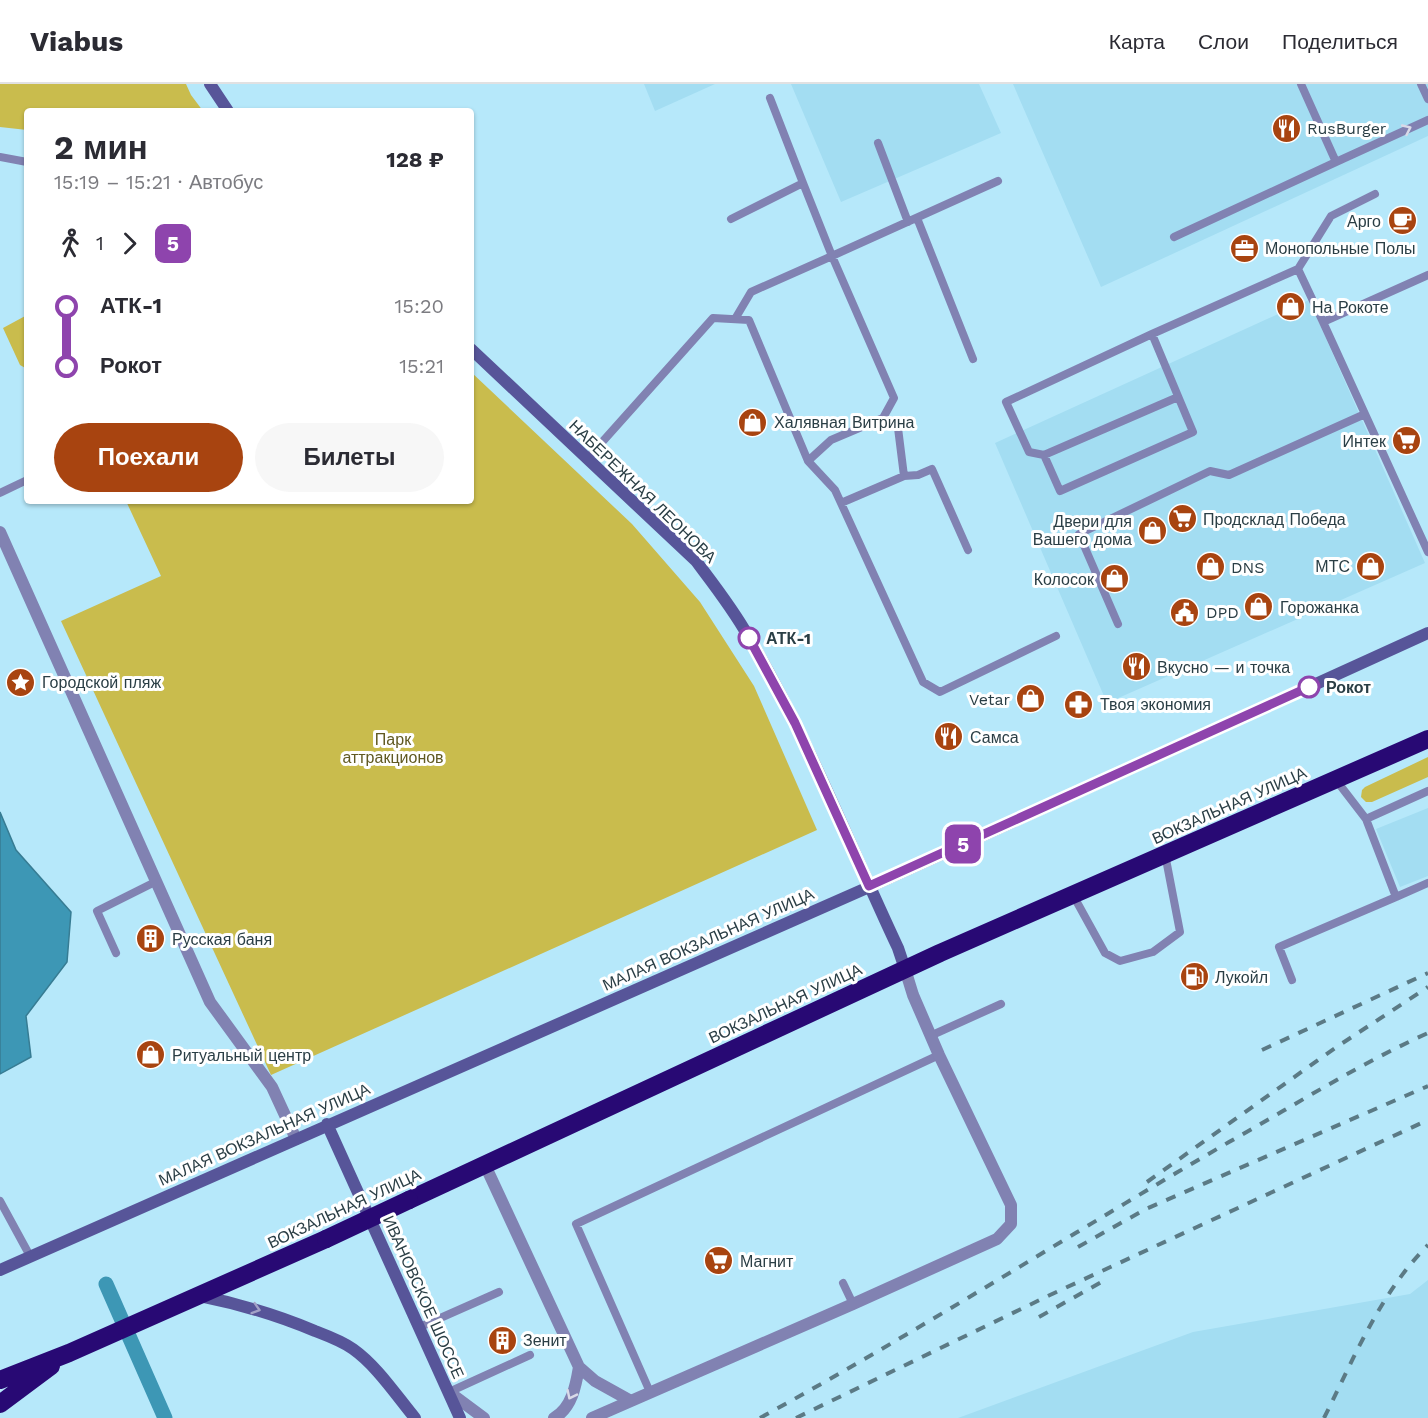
<!DOCTYPE html>
<html lang="ru">
<meta charset="utf-8">
<style>
:root{--surface:#fff;--page:#f7f7f7;--text:#2b2b33;--muted:#7c7c81;--line:#e1e1e2;--accent:#a84410}
body{margin:0;font-family:"Work Sans",sans-serif;background:var(--page);color:var(--text);height:100vh;display:flex;flex-direction:column;font-size:22px;white-space:nowrap}
*{box-sizing:border-box;margin:0}
p{font-size:20px;color:var(--muted)}
.icon{flex:none;width:33px;height:33px;fill:none;stroke:currentColor;stroke-width:2;stroke-linecap:round;stroke-linejoin:round}
.map{position:relative;flex:1;overflow:hidden}
.drawer{position:absolute;left:24px;top:24px;width:450px;height:396px;display:flex;flex-direction:column;background:var(--surface);border-radius:6px;box-shadow:0 2px 4px #0004}
.drawer>*{flex:none}
.badge{padding:0 12px;border-radius:9px;font-size:21px;line-height:39px}
.map>.badge{position:absolute;translate:-50% -50%;box-shadow:0 0 0 3px #fff}
.legs{display:flex;align-items:center;gap:9px;height:66px;padding:0 30px;font-size:20px}
.legs p{margin-inline-start:auto}
.overview{display:flex;align-items:center;justify-content:space-between;height:102px;padding:0 30px}
h1{font-size:33px;font-weight:700;line-height:45px}
.button{display:flex;gap:12px;margin-top:auto;padding:12px 30px}
.button a{flex:1;height:69px;border-radius:36px;background:var(--accent);color:#fff;font-size:24px;font-weight:700;line-height:69px;text-align:center}
.button a+a{background:var(--page);color:var(--text)}
ul{padding:0 30px;list-style:none}
li{display:flex;align-items:center;gap:21px;height:60px;font-size:22px}
li i{display:grid;place-items:center;width:9px;height:100%;margin:0 8px;background:currentColor}
li i::after{content:'';width:15px;height:15px;margin:-8px;border:4px solid;border-radius:50%;background:var(--surface)}
li p{margin-inline-start:auto}
li:first-child i{background:linear-gradient(#0000 50%,currentColor 0)}
li:last-child i{background:linear-gradient(currentColor 50%,#0000 0)}
header{display:flex;align-items:center;gap:36px;box-sizing:border-box;height:84px;padding:0 30px;background:var(--surface);border-bottom:2px solid var(--line)}
header strong{font-size:28px}
nav{display:flex;gap:33px;margin-inline-start:auto;font-size:21px}
.map>svg:first-child{display:block}
.built{fill:#a3ddf2}
.green{fill:#c9bc4d}
.water{fill:#3d97b5;stroke:#377c93;stroke-width:1.5}
.lines{fill:none;stroke-linecap:round;stroke-linejoin:round}
.canal{stroke:#3d97b5;stroke-width:15}
.lane{stroke:#8182b2;stroke-width:8}
.street{stroke:#8182b2;stroke-width:12}
.secondary{stroke:#575599;stroke-width:12}
.highway{stroke:#280974;stroke-width:18}
.rail{stroke:#5b7a85;stroke-width:4;stroke-dasharray:10 10;stroke-linecap:butt}
.highway-bridge{stroke:#280974;stroke-width:18}
.oneway{stroke:#d9dae8}
.oneway2{stroke:#a3a2c7}
.line-1-casing{stroke:#fff;stroke-width:14}
.line-1{stroke:#8e44ad;stroke-width:9}
.stop-1-dot{fill:#fff;stroke:#8e44ad;stroke-width:3}
.labels{text-anchor:middle;stroke-width:6;stroke-linejoin:round;paint-order:stroke}
.poi-label{font-size:16px;fill:#2a3e45;stroke:#fff;text-anchor:start}
.street-label{font-size:16px;fill:#2a3e45;stroke:#fff}
.stop-label{font-size:16px;font-weight:bold;fill:#2a3e45;stroke:#fff;text-anchor:start}
.park-label{font-size:16px;fill:#605922;stroke:#fff}
</style>
<header>
<strong>Viabus</strong>
<nav><a>Карта</a><a>Слои</a><a>Поделиться</a></nav>
</header>
<div class="map">
<svg width="1428" height="1334" viewBox="0 0 1428 1334">
<rect width="100%" height="100%" fill="#b6e8fa"/>
<!-- built -->
<path class="built" d="M644,0H715L655,27Z
M791,0H979L1001,49L841,118Z
M1013,0H1428V52L1101,203Z
M1309,216L1425,479L1107,619L995,359Z
M1428,724V792L1400,803L1376,745Z
M1428,1196V1334H958L1193,1248L1410,1210Z"/>
<!-- green -->
<path class="green" d="M0,0H186L191,11L203,27H27V46L0,43Z
M27,231V285L20,281L3,244Z
M471,288L632,440L700,518L754,602L817,746L271,991L61,537L161,492L126,417H471Z
M1428,673V693L1372,718H1366L1361,713L1362,706L1365,703Z"/>
<!-- water -->
<path class="water" d="M0,728L16,766L71,828L67,878L26,932L31,973L0,990Z"/>
<g class="lines">
<!-- canal -->
<path class="canal" d="M106,1200L165,1334"/>
<!-- lane -->
<path class="lane" d="M1301,0L1336,78L1428,36
M1421,0L1428,15
M770,14L803,99
M878,59L908,138
M0,73L27,78
M917,134L973,275
M731,135L803,99L832,172L998,97
M1174,153L1336,78
M1298,185L1331,132L1375,110
M1428,191L1323,238L1428,468
M735,235L751,208L832,172L894,314L883,334L831,356L808,377
M1152,250L1193,348L1060,407L1044,371L1029,368L1006,318L1152,250L1298,185L1323,238
M1044,371L1178,313
M587,375L713,234L749,236L808,377L835,406L923,598L940,608L1056,552
M904,392L918,391L932,385L968,466
M0,409L27,396
M841,419L904,392L898,344L883,334
M1118,540L1079,450L1210,387L1229,391L1365,330
M1336,696L1366,735L1428,707
M1073,811L1105,869L1120,877L1153,868L1180,848L1165,770
M1396,813L1428,799
M116,869L97,827L155,798
M1292,896L1279,863L1396,813L1366,735
M930,952L1001,920
M0,1117L30,1172
M843,1199L853,1220
M420,1243L499,1208
M449,1308L530,1271
M650,1308L576,1140L939,971"/>
<!-- street -->
<path class="street" d="M0,448L210,918L272,1003L296,1055
M485,1081L579,1283L595,1297L631,1317
M449,1308L484,1334
M554,1334C572,1324 576,1301 579,1283
M592,1334L853,1220L997,1155L1011,1140V1121L939,971L913,911L905,885"/>
<!-- secondary -->
<path class="secondary" d="M210,0L228,27
M471,265L696,477C714,501 733,525 748,552C807,651 849,760 898,864L905,885
M327,1040L460,1334
M0,1186L869,803L1428,549
M200,1212C240,1220 277,1231 315,1247C328,1252 342,1257 353,1265C377,1282 396,1311 415,1334"/>
<!-- highway -->
<path class="highway" d="M409,1116L940,869L1428,655
M0,1296L69,1269L326,1155
M0,1320L51,1282"/>
<!-- rail -->
<path class="rail" d="M1262,966L1428,889
M1147,1098L1335,964L1428,903
M1078,1163L1146,1125L1428,1002
M1039,1233L1107,1195
M760,1334C919,1247 1072,1149 1229,1058C1295,1021 1359,980 1428,949
M796,1334L1050,1211L1428,1036
M1324,1334C1354,1274 1380,1209 1428,1161"/>
<!-- highway-bridge -->
<path class="highway-bridge" d="M326,1155L409,1116"/>
</g>
<!-- one-way arrows -->
<defs><path id="oneway-chevron" d="M-2-3.5L2.5 0L-2 3.5" fill="none" stroke-width="1.6" stroke-linecap="round" stroke-linejoin="round" transform="scale(1.5)"/></defs>
<g class="oneway">
<use href="#oneway-chevron" transform="translate(1407 45) rotate(-25)"/>
<use href="#oneway-chevron" transform="translate(571 1311) rotate(116)"/>
</g>
<use class="oneway2" href="#oneway-chevron" transform="translate(256 1225) rotate(17)"/>
<g class="lines">
<defs>
<path id="line-1" d="M749,554L795,639L869,802L1309,603"/>
</defs>
<!-- line-1 casing -->
<use href="#line-1" class="line-1-casing"/>
<!-- line-1 -->
<use href="#line-1" class="line-1"/>
</g>
<!-- icons -->
<defs>
<symbol id="restaurant-disc" viewBox="-11 -11 22 22"><circle r="9.5" fill="#a84410" stroke="#fff"/><path d="M-5-6h1v4h1v-4h1v4h1v-4h1v5L-1.5 .5V6h-2V.5L-5-1ZM5-6V6H3V1.5H1.5Q1.5-4 5-6Z" fill="#fff"/></symbol>
<symbol id="cafe-disc" viewBox="-11 -11 22 22"><circle r="9.5" fill="#a84410" stroke="#fff"/><path d="M-5.5-4.5H6V0H3Q3 3.5 0 3.5H-2.5Q-5.5 3.5-5.5 0ZM3-3.2v2h1.7v-2ZM-6 4.5H4V6H-6Z" fill="#fff"/></symbol>
<symbol id="office-disc" viewBox="-11 -11 22 22"><circle r="9.5" fill="#a84410" stroke="#fff"/><path d="M-6-3h4V-5.5h4V-3h4V5H-6ZM-1-4.5V-3h2v-1.5ZM-6 0V1H6V0Z" fill="#fff"/></symbol>
<symbol id="shop-disc" viewBox="-11 -11 22 22"><circle r="9.5" fill="#a84410" stroke="#fff"/><path d="M-5-2.5h2.3a2.7 3.5 0 0 1 5.4 0H5L5.5 6h-11ZM-1.5-2.5h3a1.5 2.3 0 0 0-3 0Z" fill="#fff"/></symbol>
<symbol id="supermarket-disc" viewBox="-11 -11 22 22"><circle r="9.5" fill="#a84410" stroke="#fff"/><path d="M-6-5.5h2.5l.6 2H6L4.5 2H-2.5L-4.4-4H-6ZM-1.5 3.2a1.3 1.3 0 1 0 .1 0ZM3 3.2a1.3 1.3 0 1 0 .1 0Z" fill="#fff"/></symbol>
<symbol id="civic-disc" viewBox="-11 -11 22 22"><circle r="9.5" fill="#a84410" stroke="#fff"/><path d="M-.6-6.5H3V-4.5H.6V-3L4-1V1h2V6H-6V1h2V-1L-.6-3ZM-1.2 2.5V6h2.4V2.5Z" fill="#fff"/></symbol>
<symbol id="sight-disc" viewBox="-11 -11 22 22"><circle r="9.5" fill="#a84410" stroke="#fff"/><path d="M0-6L1.8-2.2L6-1.7L2.9 1.2L3.7 5.4L0 3.3L-3.7 5.4L-2.9 1.2L-6-1.7L-1.8-2.2Z" fill="#fff"/></symbol>
<symbol id="pharmacy-disc" viewBox="-11 -11 22 22"><circle r="9.5" fill="#a84410" stroke="#fff"/><path d="M-2-6h4v4h4v4h-4v4h-4v-4h-4v-4h4Z" fill="#fff"/></symbol>
<symbol id="building-disc" viewBox="-11 -11 22 22"><circle r="9.5" fill="#a84410" stroke="#fff"/><path d="M-4-6H4V6H1V3H-1V6H-4ZM-2.5-4.3h1.7v1.8h-1.7ZM.8-4.3h1.7v1.8H.8ZM-2.5-1h1.7V.8h-1.7ZM.8-1h1.7V.8H.8Z" fill="#fff"/></symbol>
<symbol id="fuel-disc" viewBox="-11 -11 22 22"><circle r="9.5" fill="#a84410" stroke="#fff"/><path d="M-5.5-6h7V0h2V4h1.3V-2.5L3-4.5l.8-.8L6-3V5H2.5V1h-1V6h-7ZM-4.2-4.7v3.2H.2V-4.7Z" fill="#fff"/></symbol>
</defs>
<g fill-rule="evenodd">
<use href="#restaurant-disc" x="1270" y="28" width="33" height="33"/>
<use href="#cafe-disc" x="1386" y="120" width="33" height="33"/>
<use href="#office-disc" x="1228" y="148" width="33" height="33"/>
<use href="#shop-disc" x="1274" y="206" width="33" height="33"/>
<use href="#shop-disc" x="736" y="322" width="33" height="33"/>
<use href="#supermarket-disc" x="1390" y="340" width="33" height="33"/>
<use href="#supermarket-disc" x="1166" y="418" width="33" height="33"/>
<use href="#shop-disc" x="1136" y="430" width="33" height="33"/>
<use href="#shop-disc" x="1354" y="466" width="33" height="33"/>
<use href="#shop-disc" x="1194" y="466" width="33" height="33"/>
<use href="#shop-disc" x="1098" y="478" width="33" height="33"/>
<use href="#shop-disc" x="1242" y="506" width="33" height="33"/>
<use href="#civic-disc" x="1168" y="512" width="33" height="33"/>
<use href="#restaurant-disc" x="1120" y="566" width="33" height="33"/>
<use href="#sight-disc" x="4" y="582" width="33" height="33"/>
<use href="#shop-disc" x="1014" y="598" width="33" height="33"/>
<use href="#pharmacy-disc" x="1062" y="604" width="33" height="33"/>
<use href="#restaurant-disc" x="932" y="636" width="33" height="33"/>
<use href="#building-disc" x="134" y="838" width="33" height="33"/>
<use href="#fuel-disc" x="1178" y="876" width="33" height="33"/>
<use href="#shop-disc" x="134" y="954" width="33" height="33"/>
<use href="#supermarket-disc" x="702" y="1160" width="33" height="33"/>
<use href="#building-disc" x="486" y="1240" width="33" height="33"/>
</g>
<!-- markers -->
<g class="stop-1-dot">
<circle cx="749" cy="554" r="10"/>
<circle cx="1309" cy="603" r="10"/>
</g>
<g class="labels">
<!-- poi labels -->
<g class="poi-label">
<text x="1307" y="50">RusBurger</text>
<text x="1381" y="143" text-anchor="end">Арго</text>
<text x="1265" y="170">Монопольные Полы</text>
<text x="1312" y="229">На Рокоте</text>
<text x="774" y="344">Халявная Витрина</text>
<text x="1386" y="363" text-anchor="end">Интек</text>
<text x="1203" y="441">Продсклад Победа</text>
<text x="1132" y="443" text-anchor="end">Двери для<tspan x="1132" dy="18">Вашего дома</tspan></text>
<text x="1350" y="488" text-anchor="end">МТС</text>
<text x="1231" y="489">DNS</text>
<text x="1094" y="501" text-anchor="end">Колосок</text>
<text x="1280" y="529">Горожанка</text>
<text x="1206" y="534">DPD</text>
<text x="1157" y="589">Вкусно — и точка</text>
<text x="42" y="604">Городской пляж</text>
<text x="1010" y="621" text-anchor="end">Vetar</text>
<text x="1100" y="626">Твоя экономия</text>
<text x="970" y="659">Самса</text>
<text x="172" y="861">Русская баня</text>
<text x="1215" y="899">Лукойл</text>
<text x="172" y="977">Ритуальный центр</text>
<text x="740" y="1183">Магнит</text>
<text x="523" y="1262">Зенит</text>
</g>
<!-- street labels -->
<g class="street-label">
<text transform="translate(643 407) rotate(44)" y="6">НАБЕРЕЖНАЯ ЛЕОНОВА</text>
<text transform="translate(1229 721) rotate(-24)" y="6">ВОКЗАЛЬНАЯ УЛИЦА</text>
<text transform="translate(708 855) rotate(-24)" y="6">МАЛАЯ ВОКЗАЛЬНАЯ УЛИЦА</text>
<text transform="translate(785 919) rotate(-25)" y="6">ВОКЗАЛЬНАЯ УЛИЦА</text>
<text transform="translate(264 1050) rotate(-24)" y="6">МАЛАЯ ВОКЗАЛЬНАЯ УЛИЦА</text>
<text transform="translate(344 1124) rotate(-25)" y="6">ВОКЗАЛЬНАЯ УЛИЦА</text>
<text transform="translate(424 1213) rotate(66)" y="6">ИВАНОВСКОЕ ШОССЕ</text>
</g>
<!-- stop labels -->
<g class="stop-label">
<text x="766" y="560">АТК-1</text>
<text x="1326" y="609">Рокот</text>
</g>
<!-- park labels -->
<g class="park-label">
<text x="393" y="661">Парк<tspan x="393" dy="18">аттракционов</tspan></text>
</g>
</g>
</svg>
<b class="badge" style="left:963px;top:760px;background:#8e44ad;color:#fff">5</b>
<section class="drawer">
<div class="overview"><div><h1>2 мин</h1><p>15:19 – 15:21 · Автобус</p></div><b>128 ₽</b></div>
<div class="legs"><svg class="icon" aria-label="walk" viewBox="0 0 24 24"><circle cx="13" cy="4" r="2"/><path d="M13 8l-2 6 4 7M11 14l-3 7M7 12l3-4h3l4 4"/></svg>1<svg class="icon" aria-label="forward" viewBox="0 0 24 24"><path d="M9 5l7 7-7 7"/></svg><b class="badge" style="background:#8e44ad;color:#fff">5</b></div>
<ul>
<li><i style="color:#8e44ad"></i><b>АТК-1</b><p>15:20</p></li>
<li><i style="color:#8e44ad"></i><b>Рокот</b><p>15:21</p></li>
</ul>
<div class="button"><a>Поехали</a><a>Билеты</a></div>
</section>
</div>
